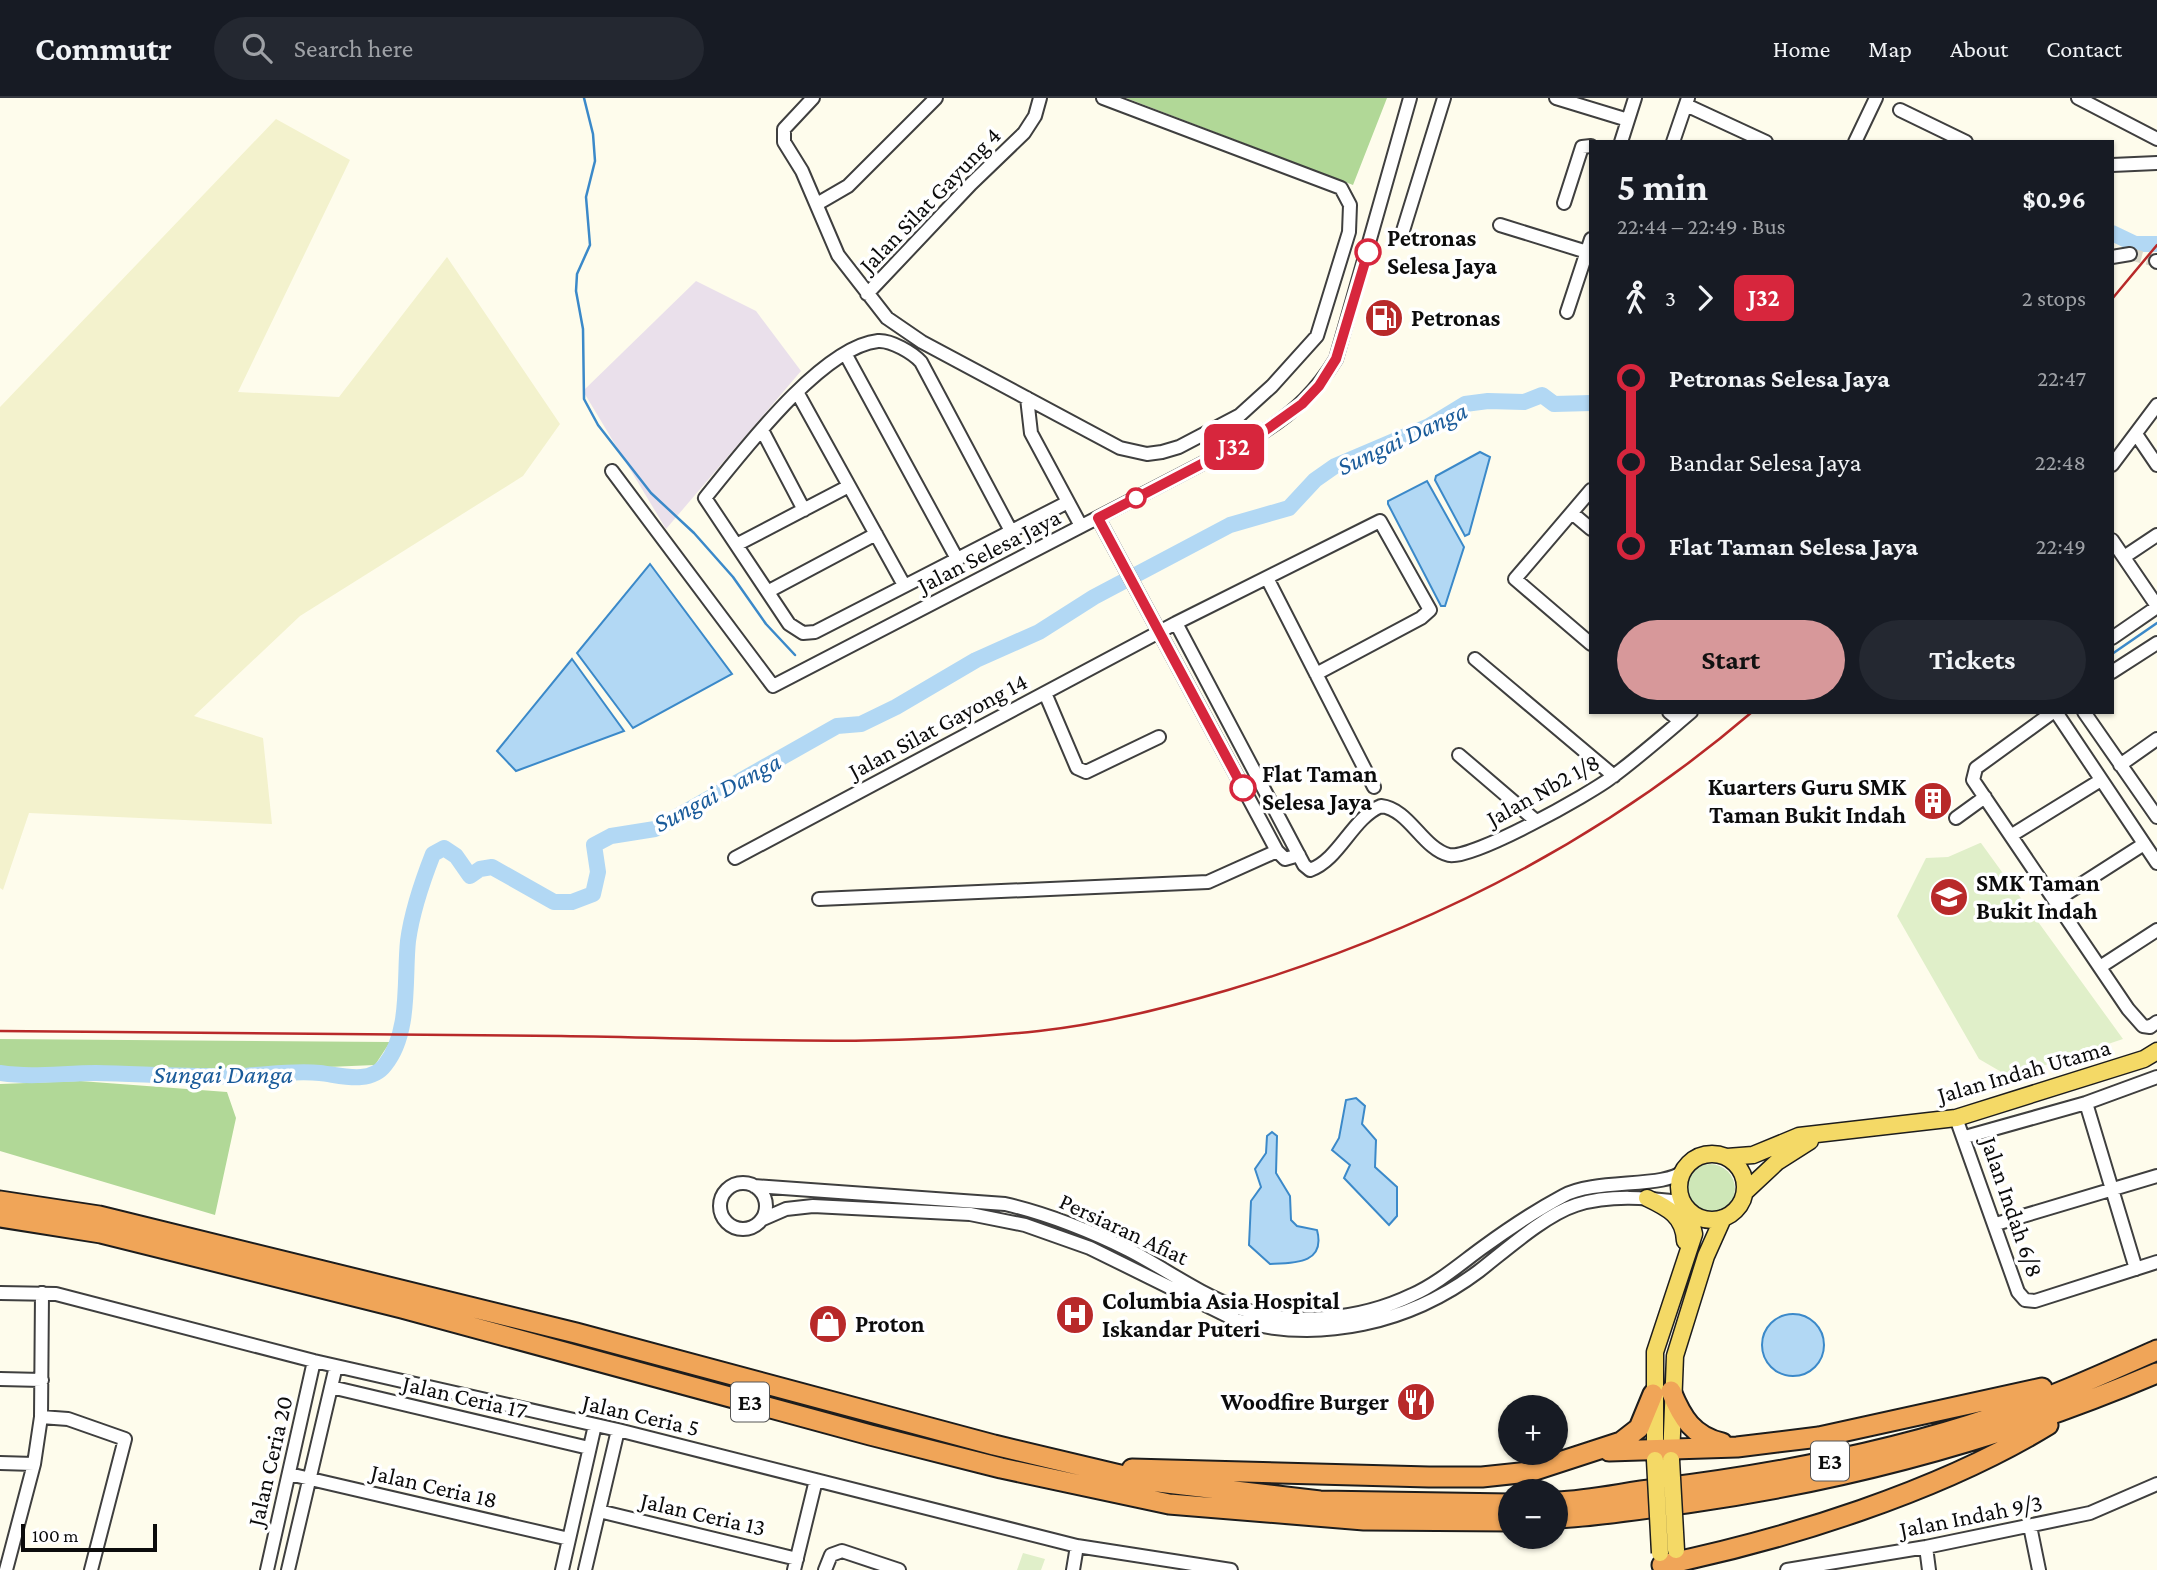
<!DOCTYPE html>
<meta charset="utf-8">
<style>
:root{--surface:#171b24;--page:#242831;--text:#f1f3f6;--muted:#9ea1a6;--line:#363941;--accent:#d7989a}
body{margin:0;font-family:"Crimson Pro",serif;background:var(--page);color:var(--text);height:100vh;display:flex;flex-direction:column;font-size:26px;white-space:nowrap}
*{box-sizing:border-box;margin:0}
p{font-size:23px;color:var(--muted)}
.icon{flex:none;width:38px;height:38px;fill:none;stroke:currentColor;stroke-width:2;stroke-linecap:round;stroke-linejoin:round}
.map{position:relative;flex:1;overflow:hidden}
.panel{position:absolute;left:1589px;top:42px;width:525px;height:574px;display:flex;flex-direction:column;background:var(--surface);border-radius:0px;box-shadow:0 2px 5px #0004}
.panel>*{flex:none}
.badge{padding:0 14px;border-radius:10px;font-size:24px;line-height:46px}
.buttons{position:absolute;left:1498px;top:1297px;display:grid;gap:14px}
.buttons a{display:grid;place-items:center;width:70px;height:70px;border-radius:50%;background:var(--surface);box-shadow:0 2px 5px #0004;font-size:35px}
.scale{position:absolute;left:21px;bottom:18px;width:136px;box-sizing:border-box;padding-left:7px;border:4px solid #0c0c0c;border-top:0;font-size:19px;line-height:24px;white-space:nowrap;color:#0c0c0c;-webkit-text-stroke:5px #fff;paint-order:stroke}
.map>.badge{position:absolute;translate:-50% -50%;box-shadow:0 0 0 4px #fff}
.legs{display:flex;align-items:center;gap:10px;height:77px;padding:0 28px;font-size:23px}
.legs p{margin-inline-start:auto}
.summary{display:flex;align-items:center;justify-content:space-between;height:119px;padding:0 28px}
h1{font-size:38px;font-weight:700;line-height:52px}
.action{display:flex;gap:14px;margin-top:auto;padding:14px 28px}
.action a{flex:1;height:80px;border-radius:42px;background:var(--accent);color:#111;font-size:28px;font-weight:700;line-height:80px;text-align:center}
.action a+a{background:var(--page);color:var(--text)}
ul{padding:0 28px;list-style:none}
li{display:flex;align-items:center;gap:24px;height:84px;font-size:26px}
li i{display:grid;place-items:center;width:10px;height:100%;margin:0 9px;background:currentColor}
li i::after{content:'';width:18px;height:18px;margin:-9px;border:5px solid;border-radius:50%;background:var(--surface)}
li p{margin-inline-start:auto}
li:first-child i{background:linear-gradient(#0000 50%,currentColor 0)}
li:last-child i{background:linear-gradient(currentColor 50%,#0000 0)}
header{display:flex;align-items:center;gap:42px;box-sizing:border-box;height:98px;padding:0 35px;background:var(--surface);border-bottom:2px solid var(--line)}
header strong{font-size:33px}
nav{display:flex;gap:38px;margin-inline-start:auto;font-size:24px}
.search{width:490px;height:63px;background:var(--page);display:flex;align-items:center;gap:18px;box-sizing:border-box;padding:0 24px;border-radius:38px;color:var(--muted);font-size:26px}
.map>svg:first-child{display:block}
.industrial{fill:#eae0eb}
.farmland{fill:#f3f2cd}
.green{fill:#cee7b7}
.forest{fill:#b1d897}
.pitch{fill:#e0efc9}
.water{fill:#b2d8f4;stroke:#3b89c9;stroke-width:2}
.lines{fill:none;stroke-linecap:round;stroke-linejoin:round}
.stream{stroke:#3b89c9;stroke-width:2.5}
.river{stroke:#b2d8f4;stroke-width:16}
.minor-tunnel{stroke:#dad8ca;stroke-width:12;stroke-dasharray:12 6;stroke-linecap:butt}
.minor-casing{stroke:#3f3f3f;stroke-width:16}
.major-casing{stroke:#1d1d1d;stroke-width:19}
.highway-casing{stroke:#1d1d1d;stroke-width:23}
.minor{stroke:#fff;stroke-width:12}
.major{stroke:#f4d966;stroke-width:16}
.highway{stroke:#f0a558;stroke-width:19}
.rail{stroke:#b82929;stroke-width:2.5}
.major-bridge-casing{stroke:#1d1d1d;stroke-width:19;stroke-linecap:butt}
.major-bridge{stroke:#f4d966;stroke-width:16}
.line-1-casing{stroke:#fff;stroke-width:16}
.line-1{stroke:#d7263d;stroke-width:10}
.stop-1-dot{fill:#fff;stroke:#d7263d;stroke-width:3.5}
.labels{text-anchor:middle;stroke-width:7;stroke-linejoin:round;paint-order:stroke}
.shield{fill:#fff;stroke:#555;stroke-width:2}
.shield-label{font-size:23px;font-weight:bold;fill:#0c0c0c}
.street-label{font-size:24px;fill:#0c0c0c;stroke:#fff}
.stop-label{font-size:24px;font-weight:bold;fill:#0c0c0c;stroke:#fff;text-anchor:start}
.poi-label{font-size:24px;font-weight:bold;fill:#0c0c0c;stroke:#fff;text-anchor:start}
.water-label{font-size:26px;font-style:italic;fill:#1a5b9a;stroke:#fff}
</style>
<header>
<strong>Commutr</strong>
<div class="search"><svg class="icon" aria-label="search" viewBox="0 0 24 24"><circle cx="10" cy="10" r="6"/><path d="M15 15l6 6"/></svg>Search here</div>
<nav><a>Home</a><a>Map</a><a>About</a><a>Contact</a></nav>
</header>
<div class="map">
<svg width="2157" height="1472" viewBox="0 0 2157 1472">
<rect width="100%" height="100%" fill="#fefcec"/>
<!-- industrial -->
<path class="industrial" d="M696,183L756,213L801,273L666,431L583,293Z"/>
<!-- farmland -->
<path class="farmland" d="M276,21L350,62L238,294L339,299L447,159L560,326L523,378L300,518L194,618L263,640L272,726L29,715L3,792L0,790V309Z"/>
<!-- green -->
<path class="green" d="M1685 1091a25 25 0 1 1 50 0a25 25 0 1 1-50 0Z"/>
<!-- forest -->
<path class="forest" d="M1126,0H1387L1353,87Z
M0,941L390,944L375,967L304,970H0Z
M80,983L227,994L236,1020L215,1117L0,1053V986Z"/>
<!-- pitch -->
<path class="pitch" d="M1980,745H1981L2123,941L2010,979L1979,961L1897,818L1926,760L1948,759Z
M1023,1455L1045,1461L1041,1472H1017Z"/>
<!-- water -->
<path class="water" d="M1480,354L1490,359L1469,436L1465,438L1435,382L1436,378Z
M1427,383L1464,449L1445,508H1441L1388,406V403Z
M650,466L732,576L633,630L577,555Z
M572,561L624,633L516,673L497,653Z
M1356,1000L1365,1008L1362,1026L1376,1042L1375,1069L1397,1089V1118L1389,1127L1344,1080L1350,1067L1332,1052L1339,1040L1346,1002Z
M1272,1034L1277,1038L1276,1075L1290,1098L1291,1122L1297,1128L1317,1132C1326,1166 1294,1165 1270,1166L1249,1147L1251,1103L1261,1089L1255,1071L1266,1055L1267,1038Z
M1762 1247a31 31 0 1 1 62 0a31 31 0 1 1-62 0Z"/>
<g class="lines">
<!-- stream -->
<path class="stream" d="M584,0L593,36L595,63L586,99L590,147L577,176L576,193L583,231L584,301L598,327L651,395L694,435L733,479L766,526L795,557
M2112,556L2157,525"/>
<!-- river -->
<path class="river" d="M2112,135L2135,146H2157
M0,975C32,980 63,975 96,975C144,976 192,979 240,978C266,977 294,972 320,975C340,977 370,987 385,967C411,935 404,881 408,843C412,813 422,784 433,756L444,750L456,758L470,778L480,771L492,769L554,804H572L593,796L598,774L594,747L611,738L655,731L837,628L861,626L896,609L976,562L1039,534L1094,499L1230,427L1289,410L1315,382L1335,368L1429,328L1465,306L1488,303L1524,304L1542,297L1554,306L1591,305"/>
<!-- minor-tunnel -->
<path class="minor-tunnel" d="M2130,156L2156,163"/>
<defs>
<path id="minor" d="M813,0L784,31V44L802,73L838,157L887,220L922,244L1120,350L1147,356L1162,354L1179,349L1240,317L1272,288L1317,238L1349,134L1350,107L1341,90L1103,0
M1556,0L1628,22
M2078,0L2157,41
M1686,7L1766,44
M1900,12L1966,44
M1621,44L1635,0
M1673,44L1688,0
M1855,44L1876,0
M2112,67L2157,65
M1564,105L1582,49L1591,48
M817,106L848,88L936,0
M1500,127L1587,154
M1402,136L1444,0
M2112,159L2130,156
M2156,163L2157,164
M867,196L971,86L1024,35L1035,18L1040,0
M1567,214L1591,141
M846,257L956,459
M797,294L904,487
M1027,300L1031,335L1081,428
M762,332L804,412
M2136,336L2157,367
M2112,367L2157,307
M612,373L773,588L1263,334C1295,314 1317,292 1336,261L1410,0
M1591,392L1515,481L1591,546
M1572,415L1591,431
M1098,420L1277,753L1285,761L1299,757
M1011,433L921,264C913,255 891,242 878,243C821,249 741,356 705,400L789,526L803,535L815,534L1068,404
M2112,442L2157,508
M738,446L849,388
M2124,459L2157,437
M1267,480L1374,689
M769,493L876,436
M1176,525L1380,423L1430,512L1421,520L1316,576
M2112,540L2157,509
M1475,561L1614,678
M2112,574L2157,545
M1045,595L1077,670L1086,674L1159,639
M1669,614L1680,623
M2053,614L1976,670L1973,682L2128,911L2143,928L2150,929L2157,924
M2056,614L2157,765
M2084,614L2157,719
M1459,657L1535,722
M2120,667L2157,641
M1956,720L1985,699
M2012,737L2101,682
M735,760L1176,525L1304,767L1310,772C1340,761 1352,720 1381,708C1409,711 1423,751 1449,757C1472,762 1590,696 1612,679C1639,659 1665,636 1691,614
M819,801L1208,784L1277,753
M2055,803L2144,746
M2100,869L2157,832
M2086,1005L2136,1171
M1956,1020L2018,1194L2025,1202L2035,1203L2157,1164
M1965,1039L2086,1005L2157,979
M720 1108a23 23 0 1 1 46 0a23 23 0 1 1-46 0Z
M754,1088L1005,1106C1049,1116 1088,1132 1129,1152C1164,1170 1199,1196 1236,1209C1292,1229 1360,1222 1412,1197C1437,1186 1460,1166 1482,1150C1508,1131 1535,1113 1563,1098C1595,1080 1668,1091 1684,1072
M763,1121L786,1111L813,1108L970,1116L1025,1127L1090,1150L1236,1222C1320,1246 1410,1225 1479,1173C1506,1152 1545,1117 1576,1107C1611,1096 1647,1100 1683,1104
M1996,1126L2157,1078
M0,1195L56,1196L314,1263L618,1332L1077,1448L1231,1472
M0,1281L42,1282
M331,1289L589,1350
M41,1319L68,1321L125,1341L91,1472
M0,1365L34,1366
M289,1376L569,1441
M599,1413L797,1461
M2030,1428L2039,1472
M1926,1449L1929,1472
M6,1472L34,1366L41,1319L42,1195
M267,1472L314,1263
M288,1472L336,1268
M562,1472L595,1327
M585,1472L618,1332
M794,1472L816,1382
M825,1472L831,1457L842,1453L899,1472
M1073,1472L1077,1448
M1787,1472L1926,1449L2090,1415L2157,1386"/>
<path id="major" d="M1679 1089a33 33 0 1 1 66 0a33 33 0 1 1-66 0Z
M1727,1059L1753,1057L1799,1038L1956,1020L2144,961L2157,953
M1745,1094L1777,1064L1810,1043
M1647,1100C1668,1110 1684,1118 1685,1143
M1671,1361L1675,1258L1706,1158L1723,1120
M1655,1362V1254L1694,1136L1688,1112"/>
<path id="highway" d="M0,1103L99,1118L576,1235L994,1347L1141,1382L1320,1403L1510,1406
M0,1119L101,1135L402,1210L870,1337L1001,1370L1169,1406L1364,1422L1510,1423
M1671,1293C1682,1320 1693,1338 1722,1345
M1609,1353L1737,1349L1819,1339L2042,1290
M1132,1371L1429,1379H1482L1529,1374L1621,1344L1639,1330L1653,1296
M1556,1404C1589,1403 1623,1395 1656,1391C1770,1377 1885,1356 1994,1319C2050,1300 2103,1276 2157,1252
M1556,1420C1602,1418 1647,1410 1693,1404C1854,1381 2007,1339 2157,1275
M1662,1467C1787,1441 1938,1394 2048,1327"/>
</defs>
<!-- minor casing -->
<use href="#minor" class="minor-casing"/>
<!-- major casing -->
<use href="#major" class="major-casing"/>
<!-- highway casing -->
<use href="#highway" class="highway-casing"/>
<!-- minor -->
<use href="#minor" class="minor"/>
<!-- major -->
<use href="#major" class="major"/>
<!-- highway -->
<use href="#highway" class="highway"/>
<!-- rail -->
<path class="rail" d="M2112,201L2157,147
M0,933C187,934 374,935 561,938C720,940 881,950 1039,933C1103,926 1167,910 1228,892C1420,835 1599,745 1752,614"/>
<defs>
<path id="major-bridge" d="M1655,1362L1660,1455
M1671,1362L1676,1452"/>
</defs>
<!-- major-bridge casing -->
<use href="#major-bridge" class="major-bridge-casing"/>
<!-- major-bridge -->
<use href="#major-bridge" class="major-bridge"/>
</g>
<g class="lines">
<defs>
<path id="line-1" d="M1243,690L1098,420L1263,334L1302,306L1319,288L1336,261L1368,154"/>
</defs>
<!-- line-1 casing -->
<use href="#line-1" class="line-1-casing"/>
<!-- line-1 -->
<use href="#line-1" class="line-1"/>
</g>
<!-- icons -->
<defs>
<symbol id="fuel-disc" viewBox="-11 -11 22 22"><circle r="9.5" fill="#b82929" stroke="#fff"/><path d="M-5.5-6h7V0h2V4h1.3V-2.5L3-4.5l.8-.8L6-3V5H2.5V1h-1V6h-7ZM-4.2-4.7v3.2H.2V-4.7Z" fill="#fff"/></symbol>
<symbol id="building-disc" viewBox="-11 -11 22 22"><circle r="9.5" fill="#b82929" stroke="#fff"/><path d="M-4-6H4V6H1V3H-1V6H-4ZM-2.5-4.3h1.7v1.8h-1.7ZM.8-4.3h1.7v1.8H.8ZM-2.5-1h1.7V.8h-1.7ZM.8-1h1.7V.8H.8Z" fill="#fff"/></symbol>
<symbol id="school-disc" viewBox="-11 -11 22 22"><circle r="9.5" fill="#b82929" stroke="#fff"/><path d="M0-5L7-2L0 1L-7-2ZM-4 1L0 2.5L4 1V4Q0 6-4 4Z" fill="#fff"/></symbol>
<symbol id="hospital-disc" viewBox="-11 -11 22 22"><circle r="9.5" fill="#b82929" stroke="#fff"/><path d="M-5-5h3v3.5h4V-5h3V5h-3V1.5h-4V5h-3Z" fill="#fff"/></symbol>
<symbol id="shop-disc" viewBox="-11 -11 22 22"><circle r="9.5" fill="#b82929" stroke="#fff"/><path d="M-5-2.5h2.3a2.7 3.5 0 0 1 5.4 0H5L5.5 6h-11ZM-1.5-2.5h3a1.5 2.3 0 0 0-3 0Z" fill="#fff"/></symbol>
<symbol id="restaurant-disc" viewBox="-11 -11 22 22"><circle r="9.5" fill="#b82929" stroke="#fff"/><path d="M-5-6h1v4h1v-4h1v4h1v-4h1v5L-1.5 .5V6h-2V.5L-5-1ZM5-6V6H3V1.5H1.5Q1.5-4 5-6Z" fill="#fff"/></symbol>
</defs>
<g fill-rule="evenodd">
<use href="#fuel-disc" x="1362" y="198" width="44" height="44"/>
<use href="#building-disc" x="1911" y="681" width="44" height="44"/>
<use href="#school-disc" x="1927" y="777" width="44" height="44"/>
<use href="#hospital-disc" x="1053" y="1195" width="44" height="44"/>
<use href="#shop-disc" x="806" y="1204" width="44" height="44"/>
<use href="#restaurant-disc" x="1394" y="1282" width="44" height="44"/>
</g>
<!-- markers -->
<g class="stop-1-dot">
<circle cx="1368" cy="154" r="12"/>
<circle cx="1136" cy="400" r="9"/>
<circle cx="1243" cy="690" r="12"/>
</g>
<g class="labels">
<!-- shield labels -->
<g class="shield">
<rect x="731" y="1284.5" width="38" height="39" rx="5"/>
<rect x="1811" y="1343.5" width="38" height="39" rx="5"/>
</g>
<g class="shield-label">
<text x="750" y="1312">E3</text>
<text x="1830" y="1371">E3</text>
</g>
<!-- street labels -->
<g class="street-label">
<text transform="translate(930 102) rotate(-46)" y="8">Jalan Silat Gayung 4</text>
<text transform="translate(989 453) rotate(-27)" y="8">Jalan Selesa Jaya</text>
<text transform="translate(938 628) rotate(-28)" y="8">Jalan Silat Gayong 14</text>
<text transform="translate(1543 692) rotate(-29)" y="8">Jalan Nb2 1/8</text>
<text transform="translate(2024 973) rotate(-16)" y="8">Jalan Indah Utama</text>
<text transform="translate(2012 1109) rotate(71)" y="8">Jalan Indah 6/8</text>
<text transform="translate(1124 1131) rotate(25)" y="8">Persiaran Afiat</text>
<text transform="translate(465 1299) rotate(13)" y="8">Jalan Ceria 17</text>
<text transform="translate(641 1317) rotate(13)" y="8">Jalan Ceria 5</text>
<text transform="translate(270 1363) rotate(-77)" y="8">Jalan Ceria 20</text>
<text transform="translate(434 1388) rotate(13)" y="8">Jalan Ceria 18</text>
<text transform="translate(703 1416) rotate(13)" y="8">Jalan Ceria 13</text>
<text transform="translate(1971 1418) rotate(-11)" y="8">Jalan Indah 9/3</text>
</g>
<!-- stop labels -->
<g class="stop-label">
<text x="1387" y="148">Petronas<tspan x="1387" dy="28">Selesa Jaya</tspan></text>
<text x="1262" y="684">Flat Taman<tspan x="1262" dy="28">Selesa Jaya</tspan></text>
</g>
<!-- poi labels -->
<g class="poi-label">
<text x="1411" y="228">Petronas</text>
<text x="1906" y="697" text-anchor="end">Kuarters Guru SMK<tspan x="1906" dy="28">Taman Bukit Indah</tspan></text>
<text x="1976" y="793">SMK Taman<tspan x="1976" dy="28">Bukit Indah</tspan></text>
<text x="1102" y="1211">Columbia Asia Hospital<tspan x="1102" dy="28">Iskandar Puteri</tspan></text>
<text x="855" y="1234">Proton</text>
<text x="1389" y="1312" text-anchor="end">Woodfire Burger</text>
</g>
<!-- water labels -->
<g class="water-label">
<text transform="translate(1402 340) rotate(-25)" y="9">Sungai Danga</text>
<text transform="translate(717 694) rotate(-28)" y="9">Sungai Danga</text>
<text x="223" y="985">Sungai Danga</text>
</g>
</g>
</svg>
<div class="buttons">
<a>+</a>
<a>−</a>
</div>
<div class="scale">100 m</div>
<b class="badge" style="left:1234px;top:349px;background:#d7263d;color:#fff">J32</b>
<section class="panel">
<div class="summary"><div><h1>5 min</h1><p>22:44 – 22:49 · Bus</p></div><b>$0.96</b></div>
<div class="legs"><svg class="icon" aria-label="walk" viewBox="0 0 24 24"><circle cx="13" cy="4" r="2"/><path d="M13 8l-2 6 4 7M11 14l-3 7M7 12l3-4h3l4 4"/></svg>3<svg class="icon" aria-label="forward" viewBox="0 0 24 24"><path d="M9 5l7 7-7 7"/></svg><b class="badge" style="background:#d7263d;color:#fff">J32</b><p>2 stops</p></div>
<ul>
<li><i style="color:#d7263d"></i><b>Petronas Selesa Jaya</b><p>22:47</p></li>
<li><i style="color:#d7263d"></i><span>Bandar Selesa Jaya</span><p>22:48</p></li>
<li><i style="color:#d7263d"></i><b>Flat Taman Selesa Jaya</b><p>22:49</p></li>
</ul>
<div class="action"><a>Start</a><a>Tickets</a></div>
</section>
</div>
